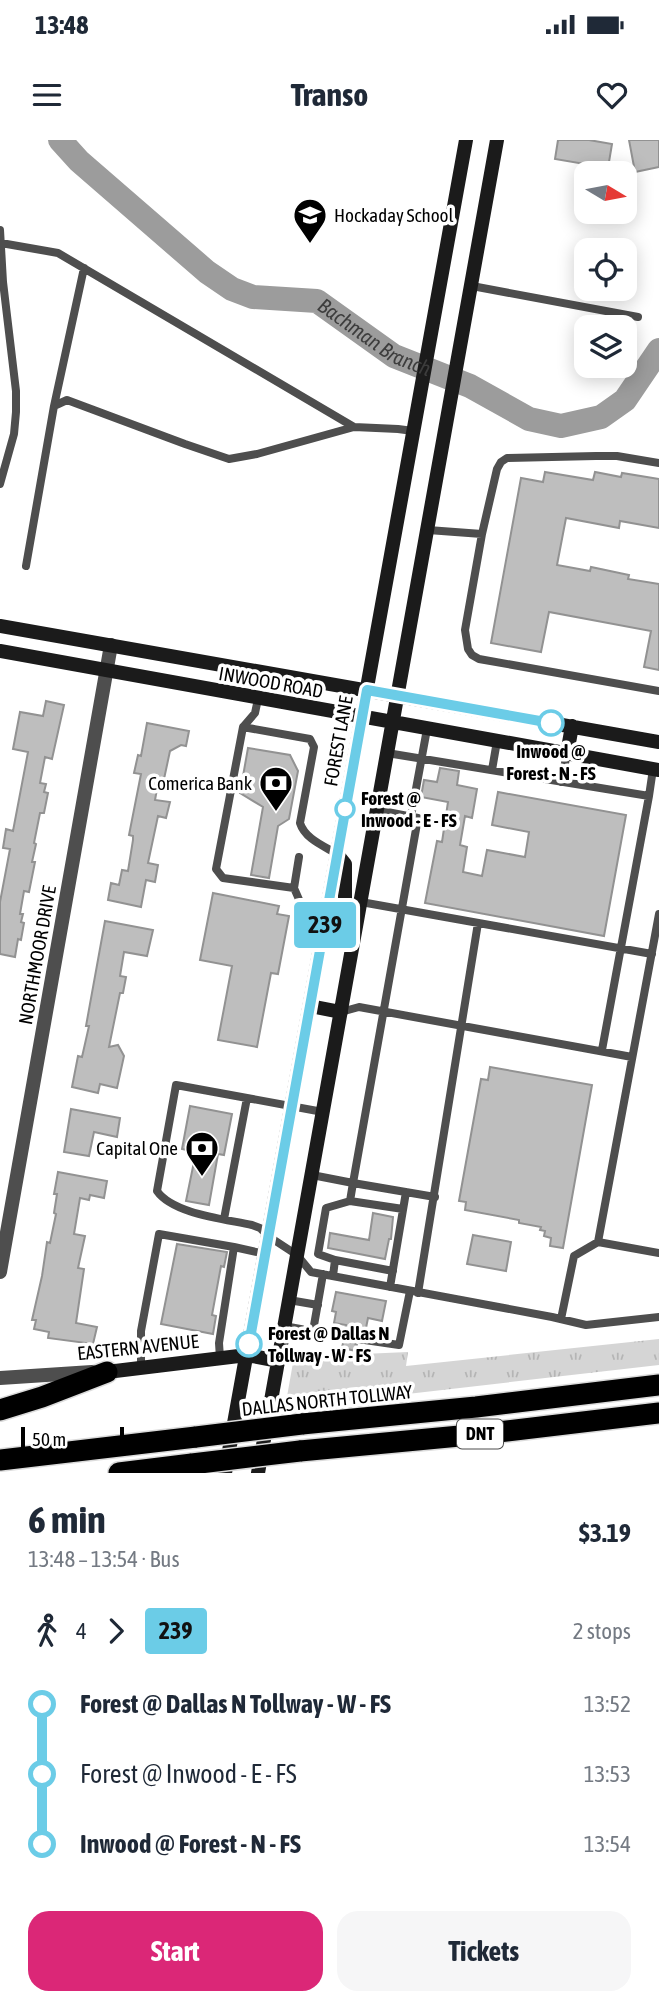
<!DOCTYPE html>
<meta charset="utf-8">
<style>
:root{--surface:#fff;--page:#f6f6f7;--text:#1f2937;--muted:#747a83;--accent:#db2777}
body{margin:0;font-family:"Asap Condensed",sans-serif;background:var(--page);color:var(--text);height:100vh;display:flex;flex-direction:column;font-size:26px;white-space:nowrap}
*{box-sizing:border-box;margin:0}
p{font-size:23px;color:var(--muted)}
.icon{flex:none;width:38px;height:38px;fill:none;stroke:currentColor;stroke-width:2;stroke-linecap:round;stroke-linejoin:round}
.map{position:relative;height:1333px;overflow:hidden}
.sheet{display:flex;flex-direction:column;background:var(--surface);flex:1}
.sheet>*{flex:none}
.badge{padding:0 14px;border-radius:5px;font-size:24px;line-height:46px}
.needle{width:46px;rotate:100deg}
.controls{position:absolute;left:574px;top:21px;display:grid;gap:14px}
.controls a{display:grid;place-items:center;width:63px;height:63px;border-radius:14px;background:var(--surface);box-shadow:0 4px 18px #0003;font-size:35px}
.scale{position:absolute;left:21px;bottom:18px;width:103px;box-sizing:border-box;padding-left:7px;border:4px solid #000;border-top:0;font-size:19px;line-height:24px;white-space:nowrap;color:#000;-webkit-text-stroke:5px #fff;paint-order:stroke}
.map>.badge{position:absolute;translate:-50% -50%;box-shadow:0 0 0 4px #fff}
.legs{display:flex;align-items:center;gap:10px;height:77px;padding:0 28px;font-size:23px}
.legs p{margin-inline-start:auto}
.overview{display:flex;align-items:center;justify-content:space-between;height:119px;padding:0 28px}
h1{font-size:38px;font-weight:700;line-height:52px}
.primary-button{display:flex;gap:14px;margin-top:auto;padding:14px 28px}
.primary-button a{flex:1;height:80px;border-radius:21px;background:var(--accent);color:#fff;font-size:28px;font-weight:700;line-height:80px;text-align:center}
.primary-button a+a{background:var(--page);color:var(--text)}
ul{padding:0 28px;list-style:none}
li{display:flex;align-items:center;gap:24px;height:70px;font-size:26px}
li i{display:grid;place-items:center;width:10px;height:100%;margin:0 9px;background:currentColor}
li i::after{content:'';width:18px;height:18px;margin:-9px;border:5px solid;border-radius:50%;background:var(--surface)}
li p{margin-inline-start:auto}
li:first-child i{background:linear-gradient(#0000 50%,currentColor 0)}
li:last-child i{background:linear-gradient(currentColor 50%,#0000 0)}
.status{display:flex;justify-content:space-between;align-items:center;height:49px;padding:0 35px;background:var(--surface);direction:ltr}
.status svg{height:19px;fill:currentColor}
header{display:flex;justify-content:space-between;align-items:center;height:91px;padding:0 28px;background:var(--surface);font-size:32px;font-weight:700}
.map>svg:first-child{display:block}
.grass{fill:url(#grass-tufts)}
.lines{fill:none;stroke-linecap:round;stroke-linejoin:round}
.river{stroke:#9c9c9c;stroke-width:24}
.building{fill:#bebebe;stroke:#929292;stroke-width:2}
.motorway-casing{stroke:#dbdbdb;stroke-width:24}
.service{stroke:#4e4e4e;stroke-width:8}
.minor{stroke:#4e4e4e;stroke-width:14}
.secondary{stroke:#1b1b1b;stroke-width:14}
.motorway{stroke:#000;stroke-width:21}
.motorway-bridge-casing{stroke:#dbdbdb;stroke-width:24;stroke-linecap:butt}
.motorway-bridge{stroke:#000;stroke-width:21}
.line-1-casing{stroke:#fff;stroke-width:16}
.line-1{stroke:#6bcce7;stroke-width:10}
.stop-1-dot{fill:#fff;stroke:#6bcce7;stroke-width:3.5}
.labels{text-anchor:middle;stroke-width:7;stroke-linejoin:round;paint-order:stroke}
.shield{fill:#fff;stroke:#4c4c4c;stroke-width:2}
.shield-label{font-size:18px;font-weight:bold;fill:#000}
.poi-label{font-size:19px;fill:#000;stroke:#fff;text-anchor:end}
.street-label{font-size:19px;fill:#000;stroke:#fff}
.stop-label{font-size:19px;font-weight:bold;fill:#000;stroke:#fff;text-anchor:start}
.water-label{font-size:21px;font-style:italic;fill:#3d3d3d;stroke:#fff}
</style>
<div class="status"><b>13:48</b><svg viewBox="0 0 49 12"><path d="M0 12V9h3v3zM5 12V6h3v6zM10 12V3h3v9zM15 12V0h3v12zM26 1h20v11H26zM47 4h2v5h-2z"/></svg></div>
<header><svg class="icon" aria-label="menu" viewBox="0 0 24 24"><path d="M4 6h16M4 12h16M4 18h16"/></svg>Transo<svg class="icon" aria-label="heart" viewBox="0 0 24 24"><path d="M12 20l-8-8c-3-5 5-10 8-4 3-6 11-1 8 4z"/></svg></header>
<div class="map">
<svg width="659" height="1333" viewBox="0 0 659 1333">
<defs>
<pattern id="grass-tufts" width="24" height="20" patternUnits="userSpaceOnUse" patternTransform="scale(1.75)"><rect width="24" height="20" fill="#d5d5d5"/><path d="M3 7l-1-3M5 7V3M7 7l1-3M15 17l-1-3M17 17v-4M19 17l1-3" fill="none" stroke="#b5b5b5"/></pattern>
</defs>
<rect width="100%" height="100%" fill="#fff"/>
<!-- grass -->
<path class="grass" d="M659,1199V1225L285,1268L294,1217L408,1212L406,1226Z"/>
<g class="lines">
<!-- river -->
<path class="river" id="s1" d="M60,0L79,21L207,132L232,149L253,157L317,161L394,216L470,246L529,279L561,286L601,277L625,260L659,210"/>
</g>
<!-- building -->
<path class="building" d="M558,0H589L612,4L608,28L597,27L595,32L584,30L585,24L555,19Z
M629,0H659V27L635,32Z
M545,332L593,340L595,332L621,337L622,333L659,339V388L620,381L619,388L566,378L557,425L590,431L591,427L629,435L628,439L659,444V530L644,527L651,491L549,472L541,512L491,503L521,338L543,342Z
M46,561L64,565L52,619L45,617L40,643L46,644L44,652L48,653L44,673H40L34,703L36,704L32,722H35L29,752L24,751L20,774H23L21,782L24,783L21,800L18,799L15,817L0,814V762L10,709L3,708L6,689L13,691L28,612L13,609L20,572L43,576Z
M147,583L189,591L186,606L181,605L170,611L164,639L159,638L155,660L170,662L166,678L158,676L148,723L158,725L155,742L146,740L141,767L108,760L111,743L119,745L122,730L128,731L133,700V696L129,695L141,634L134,633L138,615L141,616Z
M248,608L290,615L298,631L289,679L278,686L269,738L251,735L263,667L240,653Z
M440,628L459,631L457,645L477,649L472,678L465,676L460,705L467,707L463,732L482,736L487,710L525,717L529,692L492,685L498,652L626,675L604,796L425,763L437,701L442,702L448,662L421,657L424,640L437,642Z
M213,753L279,766L277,774L289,776L278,834L271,833L257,907L218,900L232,826L200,820Z
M105,781L153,790L147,816L124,812L120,836L126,837L123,853H120L109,907L118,905L124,916L117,948L100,944L98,953L72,947L78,916L82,917L89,886H86Z
M490,927L592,945L563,1108L550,1106L551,1098L544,1096L545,1091L540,1090L541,1087L519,1083V1080L465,1070L466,1062L459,1061L481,939L488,940Z
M190,966L232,974L224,1015L218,1014L209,1065L186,1061L196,1012L182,1009Z
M71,969L120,978L117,997L94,992L89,1016L64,1012Z
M58,1032L107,1041L104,1058L90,1055L89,1060L80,1058L74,1094L85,1096L78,1128L84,1129L76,1183L97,1187L93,1204L48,1198L49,1192L34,1189L36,1180H32L42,1136L47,1102L50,1103L56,1074L54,1073L57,1054H54Z
M373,1073L393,1077L391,1099H389L385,1119L328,1108L330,1093L369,1100Z
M473,1095L511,1102L506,1131L467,1124Z
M177,1104L227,1112L224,1127L221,1126L212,1175L216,1176L213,1194L161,1184Z
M336,1152L386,1161L382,1181L368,1178L366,1188L360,1187L359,1193L353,1196L352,1202L357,1205L356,1211L342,1208L343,1203L349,1201L350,1195L345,1190L346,1185L334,1183L336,1172L332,1171Z"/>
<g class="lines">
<defs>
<path id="motorway" d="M0,1270L42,1257L107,1232
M302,1284L476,1267L659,1245
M300,1311L481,1294L659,1273
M0,1320L196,1297
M119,1333L192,1324"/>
</defs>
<!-- motorway casing -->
<use href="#motorway" class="motorway-casing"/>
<!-- service -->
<path class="service" d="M0,90L3,142L16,251V272L14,294L0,344
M1,103L58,113L354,287L398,289L413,291
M472,146L638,177
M54,266L84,128
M428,390L482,394L497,329L501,322L507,318L596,316H617L659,323
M482,394L465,490L468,509L472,515L479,519L659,551
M26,426L54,266L67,260L185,304L229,319L257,314L354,287
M258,559L255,573L243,587L216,729L223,738L294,748L299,717
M243,587L310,599L314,607L300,683C305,699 324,706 337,714
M387,613L649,656L602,910
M492,630L497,601
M561,642L567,614
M649,656L653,629
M411,676L427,589
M294,748L301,764L327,770
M361,762L652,814
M659,774L598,1102L659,1113
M341,872L359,867L632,917
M247,958L176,945L157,1051C173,1074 225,1079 252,1085L260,1088L268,1096L297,1115L311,1132L552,1177L586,1185L659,1177
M312,1035L353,1043L418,678L377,670
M350,1061L403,1069
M224,1079L247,958L323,972
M234,1107L265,1114
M335,1120L318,1114L326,1068L350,1061L353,1043L435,1057
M333,1136L335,1120L393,1131
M390,1147L406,1052
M418,1153L478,783
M289,1160L318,1165
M561,1179L574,1116L598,1102
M284,1186L344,1197
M313,1191L323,1134
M358,1199L399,1205L410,1151
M141,1227V1191L159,1094L234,1107L219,1203L220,1218"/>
<!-- minor -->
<path class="minor" d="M0,1132L111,505
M0,1238L92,1232"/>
<!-- secondary -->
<path class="secondary" d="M0,486L659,602
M0,511L659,630
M567,614L572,586
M337,714L345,724V770L353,798
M310,866L341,872
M107,1232L247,1215L279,1221
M225,1333L466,0
M258,1333L497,0"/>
<!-- motorway -->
<use href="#motorway" class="motorway"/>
<defs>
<path id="motorway-bridge" d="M196,1297L302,1284
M192,1324L300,1311"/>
</defs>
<!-- motorway-bridge casing -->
<use href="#motorway-bridge" class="motorway-bridge-casing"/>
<!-- motorway-bridge -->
<use href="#motorway-bridge" class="motorway-bridge"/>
</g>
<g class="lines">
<defs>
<path id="line-1" d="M249,1204L367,550L551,583"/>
</defs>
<!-- line-1 casing -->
<use href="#line-1" class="line-1-casing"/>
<!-- line-1 -->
<use href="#line-1" class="line-1"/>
</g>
<!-- icons -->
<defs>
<symbol id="school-pin" viewBox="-11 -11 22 30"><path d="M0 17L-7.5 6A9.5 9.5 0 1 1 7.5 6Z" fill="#000" stroke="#fff"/><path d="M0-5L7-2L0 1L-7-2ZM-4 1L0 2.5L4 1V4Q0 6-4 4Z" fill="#fff"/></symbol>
<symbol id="bank-pin" viewBox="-11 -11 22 30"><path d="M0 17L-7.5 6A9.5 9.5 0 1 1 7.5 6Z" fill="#000" stroke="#fff"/><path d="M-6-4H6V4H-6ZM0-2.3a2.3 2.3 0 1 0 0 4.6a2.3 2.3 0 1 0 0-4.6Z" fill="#fff"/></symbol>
</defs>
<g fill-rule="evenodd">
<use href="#school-pin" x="291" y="56" width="38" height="52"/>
<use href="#bank-pin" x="257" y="624" width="38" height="52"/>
<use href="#bank-pin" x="183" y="989" width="38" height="52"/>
</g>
<!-- markers -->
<g class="stop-1-dot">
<circle cx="551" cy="583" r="12"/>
<circle cx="345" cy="669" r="9"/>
<circle cx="249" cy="1204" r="12"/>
</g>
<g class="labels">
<!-- shield labels -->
<rect class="shield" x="457" y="1279.5" width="46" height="29" rx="5"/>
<g class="shield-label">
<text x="480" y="1300">DNT</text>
</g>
<!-- poi labels -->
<g class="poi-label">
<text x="334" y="82" text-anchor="start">Hockaday School</text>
<text x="252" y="650">Comerica Bank</text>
<text x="178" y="1015">Capital One</text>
</g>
<!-- street labels -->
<g class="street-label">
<text transform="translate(271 542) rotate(10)" y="7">INWOOD ROAD</text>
<text transform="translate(338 601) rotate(-80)" y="7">FOREST LANE</text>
<text transform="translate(37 815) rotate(-80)" y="7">NORTHMOOR DRIVE</text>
<text transform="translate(138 1207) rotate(-6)" y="7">EASTERN AVENUE</text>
<text transform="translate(327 1260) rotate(-6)" y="7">DALLAS NORTH TOLLWAY</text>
</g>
<!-- stop labels -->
<g class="stop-label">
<text x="551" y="618" text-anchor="middle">Inwood @<tspan x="551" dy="22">Forest - N - FS</tspan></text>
<text x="361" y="665">Forest @<tspan x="361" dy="22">Inwood - E - FS</tspan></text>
<text x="268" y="1200">Forest @ Dallas N<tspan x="268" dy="22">Tollway - W - FS</tspan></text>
</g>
<!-- water labels -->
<g class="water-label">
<text dy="7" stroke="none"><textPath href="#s1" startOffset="383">Bachman Branch</textPath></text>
</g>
</g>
</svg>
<div class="controls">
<a><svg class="needle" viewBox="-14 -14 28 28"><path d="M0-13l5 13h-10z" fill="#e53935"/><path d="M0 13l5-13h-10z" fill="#747a83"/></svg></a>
<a><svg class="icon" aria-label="locate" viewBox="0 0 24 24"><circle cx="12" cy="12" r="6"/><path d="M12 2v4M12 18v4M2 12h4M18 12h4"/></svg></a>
<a><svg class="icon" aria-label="layers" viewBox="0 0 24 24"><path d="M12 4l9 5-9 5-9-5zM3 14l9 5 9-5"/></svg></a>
</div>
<div class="scale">50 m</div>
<b class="badge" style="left:325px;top:785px;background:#6bcce7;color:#111">239</b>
</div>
<section class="sheet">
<div class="overview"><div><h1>6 min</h1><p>13:48 – 13:54 · Bus</p></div><b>$3.19</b></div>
<div class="legs"><svg class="icon" aria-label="walk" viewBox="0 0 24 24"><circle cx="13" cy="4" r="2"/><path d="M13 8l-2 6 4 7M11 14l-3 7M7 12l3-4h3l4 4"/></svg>4<svg class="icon" aria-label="forward" viewBox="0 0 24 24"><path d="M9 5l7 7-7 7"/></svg><b class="badge" style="background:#6bcce7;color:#111">239</b><p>2 stops</p></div>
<ul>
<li><i style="color:#6bcce7"></i><b>Forest @ Dallas N Tollway - W - FS</b><p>13:52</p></li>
<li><i style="color:#6bcce7"></i><span>Forest @ Inwood - E - FS</span><p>13:53</p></li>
<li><i style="color:#6bcce7"></i><b>Inwood @ Forest - N - FS</b><p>13:54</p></li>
</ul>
<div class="primary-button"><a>Start</a><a>Tickets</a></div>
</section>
